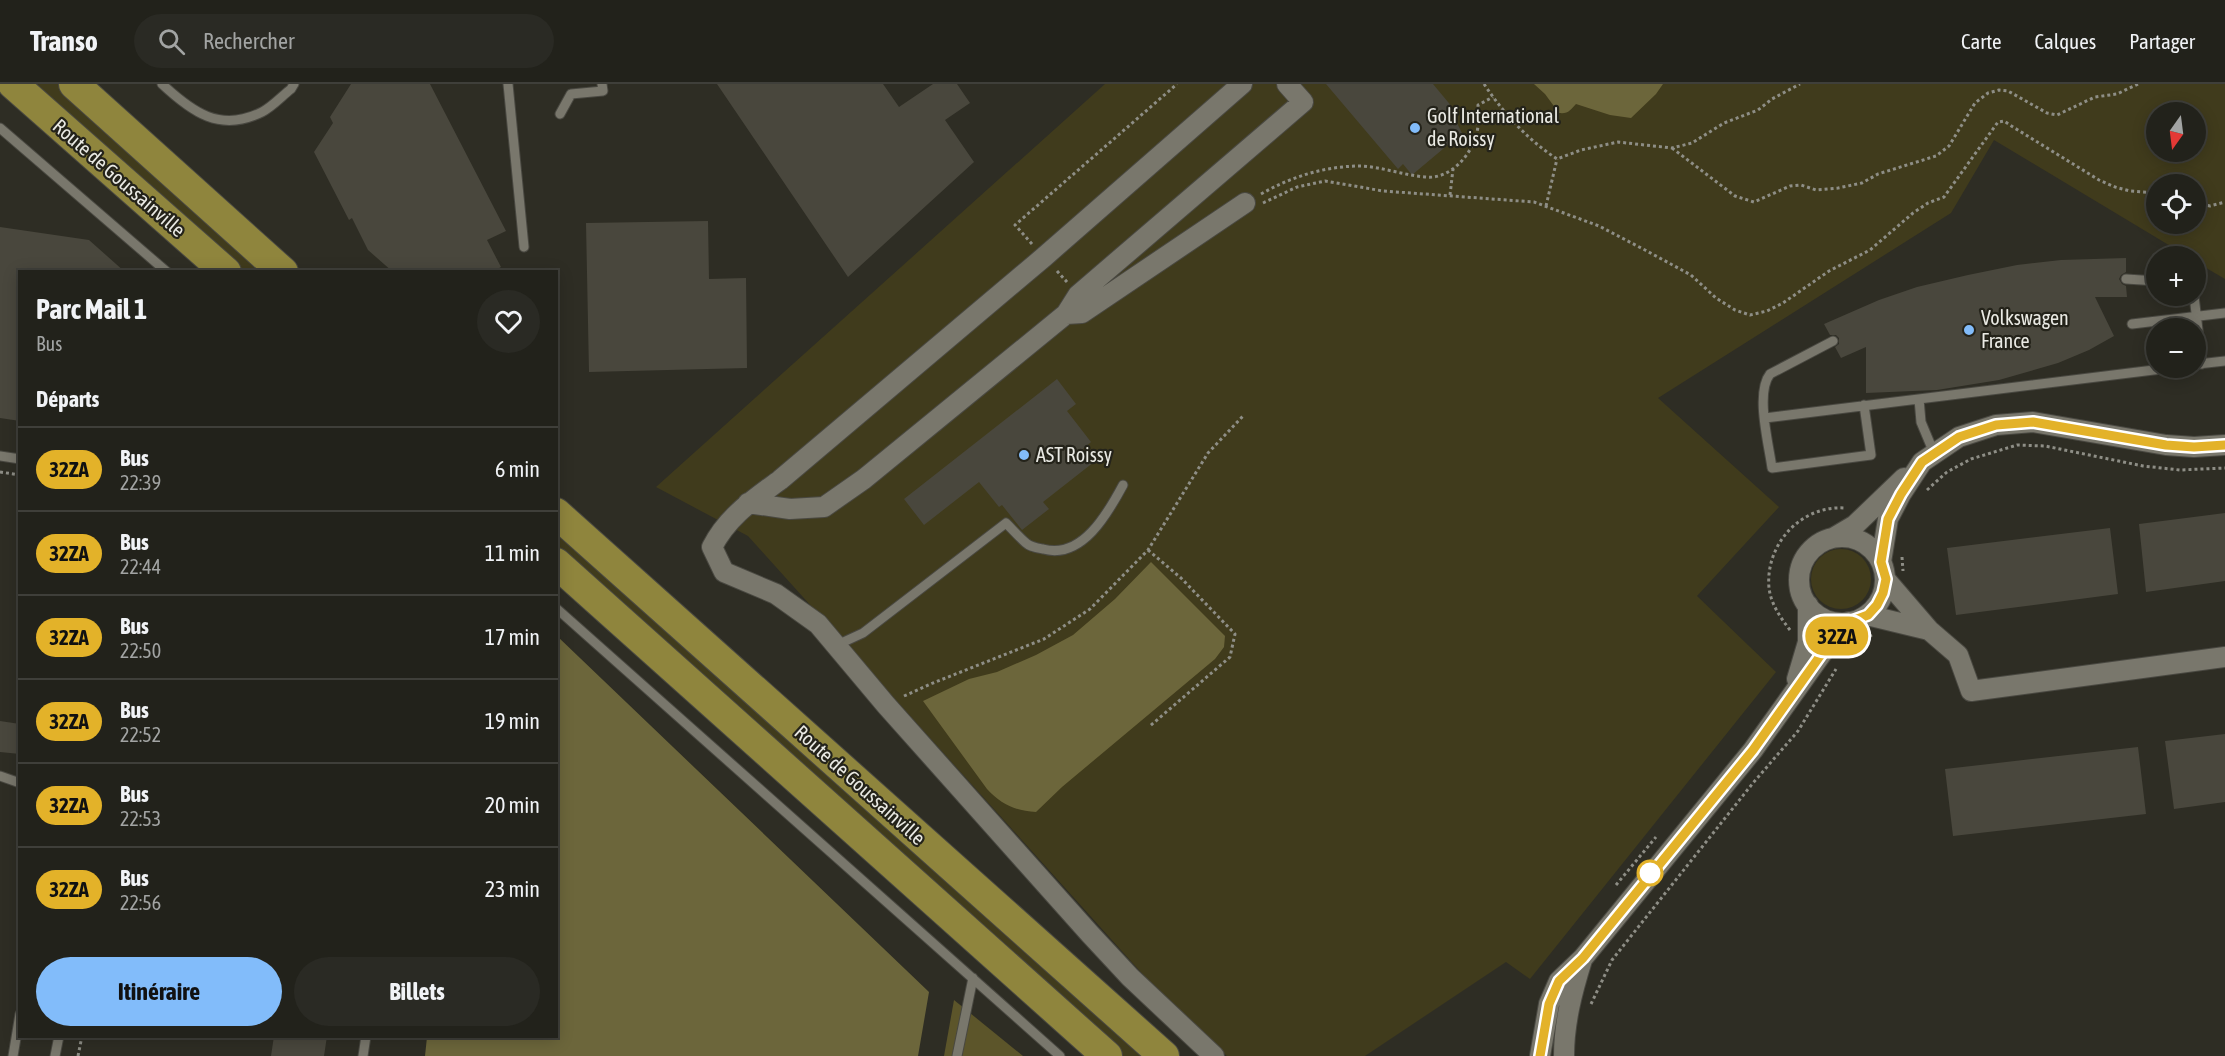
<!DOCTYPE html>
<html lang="fr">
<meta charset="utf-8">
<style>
:root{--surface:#22221b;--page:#2a2a24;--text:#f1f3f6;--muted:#a2a4a3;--line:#3f3f3a;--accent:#82bcfa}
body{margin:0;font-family:"Asap Condensed",sans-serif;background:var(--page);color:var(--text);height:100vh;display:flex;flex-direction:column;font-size:22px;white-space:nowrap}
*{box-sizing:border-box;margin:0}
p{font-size:20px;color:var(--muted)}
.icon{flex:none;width:33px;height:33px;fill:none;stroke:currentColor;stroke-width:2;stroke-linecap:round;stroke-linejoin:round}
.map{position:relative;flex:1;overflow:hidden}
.panel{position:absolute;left:18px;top:186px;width:540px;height:768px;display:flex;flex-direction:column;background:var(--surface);border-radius:0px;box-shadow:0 3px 15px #0003,0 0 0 2px var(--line)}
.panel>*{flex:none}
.badge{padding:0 12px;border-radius:20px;font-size:21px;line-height:39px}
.needle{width:39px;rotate:194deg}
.controls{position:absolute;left:2146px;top:18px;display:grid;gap:12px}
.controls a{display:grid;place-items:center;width:60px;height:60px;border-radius:50%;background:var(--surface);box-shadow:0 3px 15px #0003,0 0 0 2px var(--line);font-size:30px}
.map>.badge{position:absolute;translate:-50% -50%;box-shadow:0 0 0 3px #fff}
h2{padding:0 18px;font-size:22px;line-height:54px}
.round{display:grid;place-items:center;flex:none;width:63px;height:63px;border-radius:32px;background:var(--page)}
.head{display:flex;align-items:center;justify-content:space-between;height:102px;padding:0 18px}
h1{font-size:28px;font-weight:700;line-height:45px}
.button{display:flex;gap:12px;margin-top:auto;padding:12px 18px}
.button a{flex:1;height:69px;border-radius:36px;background:var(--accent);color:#111;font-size:24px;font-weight:700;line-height:69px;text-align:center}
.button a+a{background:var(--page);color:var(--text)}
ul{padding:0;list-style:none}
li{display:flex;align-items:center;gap:18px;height:84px;padding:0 18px;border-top:2px solid var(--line)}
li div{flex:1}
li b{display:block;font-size:22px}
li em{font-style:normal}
li .badge{min-width:66px;font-weight:700;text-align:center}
header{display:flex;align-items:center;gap:36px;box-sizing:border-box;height:84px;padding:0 30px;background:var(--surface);border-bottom:2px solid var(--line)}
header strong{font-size:28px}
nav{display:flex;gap:33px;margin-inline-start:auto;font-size:21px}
.search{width:420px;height:54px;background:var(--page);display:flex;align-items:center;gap:15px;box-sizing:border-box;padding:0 21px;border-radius:33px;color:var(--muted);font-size:22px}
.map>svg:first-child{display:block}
.green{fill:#403b1c;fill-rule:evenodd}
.forest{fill:#5c552a}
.water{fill:#6c663b}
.building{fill:#49473d}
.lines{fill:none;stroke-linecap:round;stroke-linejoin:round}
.lane-casing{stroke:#494841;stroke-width:11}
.street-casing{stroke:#494841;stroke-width:22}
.primary-casing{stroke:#494841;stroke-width:32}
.path{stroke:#8e8e86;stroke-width:3;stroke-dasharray:3 3;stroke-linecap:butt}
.lane{stroke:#79776c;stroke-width:9}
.street{stroke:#79776c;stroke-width:20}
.primary{stroke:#8f853d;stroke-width:30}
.line-casing{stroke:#fff;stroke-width:14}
.line{stroke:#e3b229;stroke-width:9}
.poi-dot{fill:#82bcfa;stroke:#24231a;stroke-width:2}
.stop-dot{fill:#fff;stroke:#e3b229;stroke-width:3}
.labels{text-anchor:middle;stroke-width:4.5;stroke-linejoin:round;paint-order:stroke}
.poi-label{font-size:20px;fill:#eaeae4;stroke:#24231a;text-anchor:start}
.street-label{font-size:20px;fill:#eaeae4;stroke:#24231a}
</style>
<header>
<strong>Transo</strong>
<div class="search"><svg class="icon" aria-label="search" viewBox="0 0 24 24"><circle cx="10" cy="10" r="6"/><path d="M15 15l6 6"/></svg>Rechercher</div>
<nav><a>Carte</a><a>Calques</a><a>Partager</a></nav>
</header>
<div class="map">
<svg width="2225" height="972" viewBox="0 0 2225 972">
<rect width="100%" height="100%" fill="#2e2d24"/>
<!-- green -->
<path class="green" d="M25,0H58L270,187H238Z
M1105,0H2225V195L2196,178V172H2187L1994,56L1951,129L1658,314L1779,423L1697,512L1776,588L1530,895L1506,878L1365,972H1227L1183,935L748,452L656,403ZM2157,28H2196V68H2157ZM2157,100H2196V140H2157Z
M557,442L1153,972H1120L557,468Z
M1811 495a30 30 0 1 1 60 0a30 30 0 1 1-60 0Z"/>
<!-- forest -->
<path class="forest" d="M954,916L1023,972H944Z"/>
<!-- water -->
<path class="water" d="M1534,0H1663L1656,10L1631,34L1610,31L1576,20C1570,26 1569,30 1559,29L1545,10Z
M1151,478L1225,552L1224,563L1215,575L1062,703L1036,728C1015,727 1001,720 987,705L923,617L969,595L997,588L1036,571L1073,551L1115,515Z
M557,552L929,908L918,972H425L427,953L556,952Z"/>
<!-- building -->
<path class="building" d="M351,0H430L506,147L487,156L501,183L492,188H393L368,166L352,134L349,136L314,68L333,39L330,33Z
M717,0H883L899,23L933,0H957L970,19L945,36L974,78L848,193Z
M1326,0H1433L1458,30L1455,35L1462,49L1412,91L1403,80L1398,85Z
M708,137L709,195L746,194L747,284L589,288L586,139Z
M0,143L89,156L125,188H20V337L0,334Z
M2126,174V188L2121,191L2119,195L2122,200L2126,202L2127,213H2095L2114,252L2089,266L2058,279L1999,296L1937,306L1866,309V263L1841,274L1835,263L1839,260V254L1836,251H1830L1824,240L1879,216L1917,203L1968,191L2017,181L2061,176Z
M1057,295L1076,320L1067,327L1091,358L1083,365L1094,378L1043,418L1049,425L1022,446L1002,421L999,423L979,398L924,441L904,415Z
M2225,429V497L2146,508L2139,440Z
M2110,444L2118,510L1956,531L1947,464Z
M0,637L20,640V670L0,668Z
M2225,650V718L2174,725L2165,657Z
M2138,663L2146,730L1953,752L1945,685Z
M274,952H327L324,972H271Z"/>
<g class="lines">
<defs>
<path id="lane" d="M162,0C192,28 220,49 262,28C272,23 282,12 291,5L294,0
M508,0L524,163
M560,30L571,10L603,7L602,0
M0,44L167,188
M2126,195L2157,197
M2194,212L2202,280
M2132,240L2225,229
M1833,257L1770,290C1755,309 1769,361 1772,384L1871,371L1864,321
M2198,280L2225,277
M1919,315L1921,338L1934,369
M1765,334L2170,284
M0,372L20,375
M556,524L1060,972
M837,561L863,549L1006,439C1013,446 1019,453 1026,459C1030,463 1037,464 1043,465C1082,476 1108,429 1123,401
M0,692L20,699
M13,972L20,930
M55,972L59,952
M363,972L366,952
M957,972L973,894"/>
<path id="street" d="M1066,230L1082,229L1245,119
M748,419L790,425L824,423L864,395L1066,230L1078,211L1303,18L1287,0
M1799 496a43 43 0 1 1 86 0a43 43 0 1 1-86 0Z
M1833,454L1855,441L1904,394
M1881,478L1888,435L1901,410L1922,378L1959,353L1996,341L2033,338L2166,361L2194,363L2225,361
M1886,496L1929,546L1958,571L1971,607L2225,573
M1867,531L1929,546
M1797,595L1808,558V521
M1214,972L1130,893L1090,850L886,621L818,540L776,510L724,488L712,463C728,432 753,416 780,396L1044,173L1242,0
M1540,972L1549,920L1559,897L1583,874L1753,666L1825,565L1849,538
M1564,972C1564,939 1572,908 1582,876"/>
<path id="primary" d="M13,0L226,188
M74,0L283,188
M556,429L1164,972
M556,479L1107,972"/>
</defs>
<!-- lane casing -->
<use href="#lane" class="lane-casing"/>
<!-- street casing -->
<use href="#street" class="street-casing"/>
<!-- primary casing -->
<use href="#primary" class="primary-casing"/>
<!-- path -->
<path class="path" d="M1484,0C1504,30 1527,55 1557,75L1581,66L1618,58L1672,64L1692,59L1724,39L1758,26L1772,15L1800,0
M1672,64L1735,112L1754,118L1790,102L1801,101L1816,106L1838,104L1862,99L1878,90L1936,72L1949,62L1975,19L1988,9L1999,6L2008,7L2047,29L2057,31L2095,13L2117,10L2138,0
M1261,110C1291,93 1322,83 1357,82C1380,82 1402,91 1425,93C1450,96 1472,71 1477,48C1479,40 1478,30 1478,21L1493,13
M1450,111L1453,85
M1263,119L1297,103L1325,97L1383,107L1534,118L1599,142L1645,166L1691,191L1716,214L1735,226L1750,231L1767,227L1783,219L1829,187L1870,166L1913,129L1928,119L1944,113L1998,38L2004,37L2013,43L2099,96L2115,103L2130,107L2157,109
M2196,119L2210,122L2225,118
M1546,122L1557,75
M1032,160L1015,141L1177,0
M1057,187L1067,198
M0,388L20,391
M1927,406L1947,388L1971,375L2017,361L2045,362L2143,382L2180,386L2225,384
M1148,466L1181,494L1235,550L1230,573L1150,642
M1902,473L1903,487
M1790,546C1780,533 1771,520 1769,504C1765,460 1801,421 1845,424
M1859,557L1872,551
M904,612L933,599L1044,555L1090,525L1148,466L1208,369L1243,332
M1616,801L1656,753
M1591,920L1612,876L1753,699L1798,647L1836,585
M78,972L82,952"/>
<!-- lane -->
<use href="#lane" class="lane"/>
<!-- street -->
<use href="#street" class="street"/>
<!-- primary -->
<use href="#primary" class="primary"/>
</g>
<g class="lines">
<defs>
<path id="line" d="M1540,972L1549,920L1559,897L1583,874L1753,666L1825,565L1849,538L1868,531L1877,521L1883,509L1886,495L1881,478L1888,435L1901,410L1922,378L1959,353L1996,341L2033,338L2166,361L2194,363L2225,361"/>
</defs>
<!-- line casing -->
<use href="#line" class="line-casing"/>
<!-- line -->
<use href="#line" class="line"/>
</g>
<!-- markers -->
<g class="poi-dot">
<circle cx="1415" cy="44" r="6"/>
<circle cx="1969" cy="246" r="6"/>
<circle cx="1024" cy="371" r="6"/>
</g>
<circle class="stop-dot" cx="1650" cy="789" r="12"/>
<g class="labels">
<!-- poi labels -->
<g class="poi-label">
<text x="1427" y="39">Golf International<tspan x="1427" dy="23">de Roissy</tspan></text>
<text x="1981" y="241">Volkswagen<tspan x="1981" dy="23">France</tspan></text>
<text x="1036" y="378">AST Roissy</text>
</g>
<!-- street labels -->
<g class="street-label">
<text transform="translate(119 94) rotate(41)" y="7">Route de Goussainville</text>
<text transform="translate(860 701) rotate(42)" y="7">Route de Goussainville</text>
</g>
</g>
</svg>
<div class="controls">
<a><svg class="needle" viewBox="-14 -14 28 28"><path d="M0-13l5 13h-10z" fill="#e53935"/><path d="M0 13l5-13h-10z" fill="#a2a4a3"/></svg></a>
<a><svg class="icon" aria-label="locate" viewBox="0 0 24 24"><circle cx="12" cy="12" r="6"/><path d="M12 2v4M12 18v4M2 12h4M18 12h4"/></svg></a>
<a>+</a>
<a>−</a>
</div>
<b class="badge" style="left:1837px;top:552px;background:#e3b229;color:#111">32ZA</b>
<section class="panel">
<div class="head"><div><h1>Parc Mail 1</h1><p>Bus</p></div><a class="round"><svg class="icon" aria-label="heart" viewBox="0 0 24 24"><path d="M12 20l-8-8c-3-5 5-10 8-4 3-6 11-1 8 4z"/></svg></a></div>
<h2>Départs</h2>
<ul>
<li><span class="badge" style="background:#e3b229;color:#111">32ZA</span><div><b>Bus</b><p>22:39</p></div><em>6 min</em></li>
<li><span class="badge" style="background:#e3b229;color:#111">32ZA</span><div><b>Bus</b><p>22:44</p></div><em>11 min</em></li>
<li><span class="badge" style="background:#e3b229;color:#111">32ZA</span><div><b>Bus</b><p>22:50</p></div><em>17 min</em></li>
<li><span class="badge" style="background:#e3b229;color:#111">32ZA</span><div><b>Bus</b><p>22:52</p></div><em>19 min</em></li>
<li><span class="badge" style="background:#e3b229;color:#111">32ZA</span><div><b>Bus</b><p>22:53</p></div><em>20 min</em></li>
<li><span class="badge" style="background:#e3b229;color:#111">32ZA</span><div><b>Bus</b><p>22:56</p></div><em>23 min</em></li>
</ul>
<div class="button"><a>Itinéraire</a><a>Billets</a></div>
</section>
</div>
